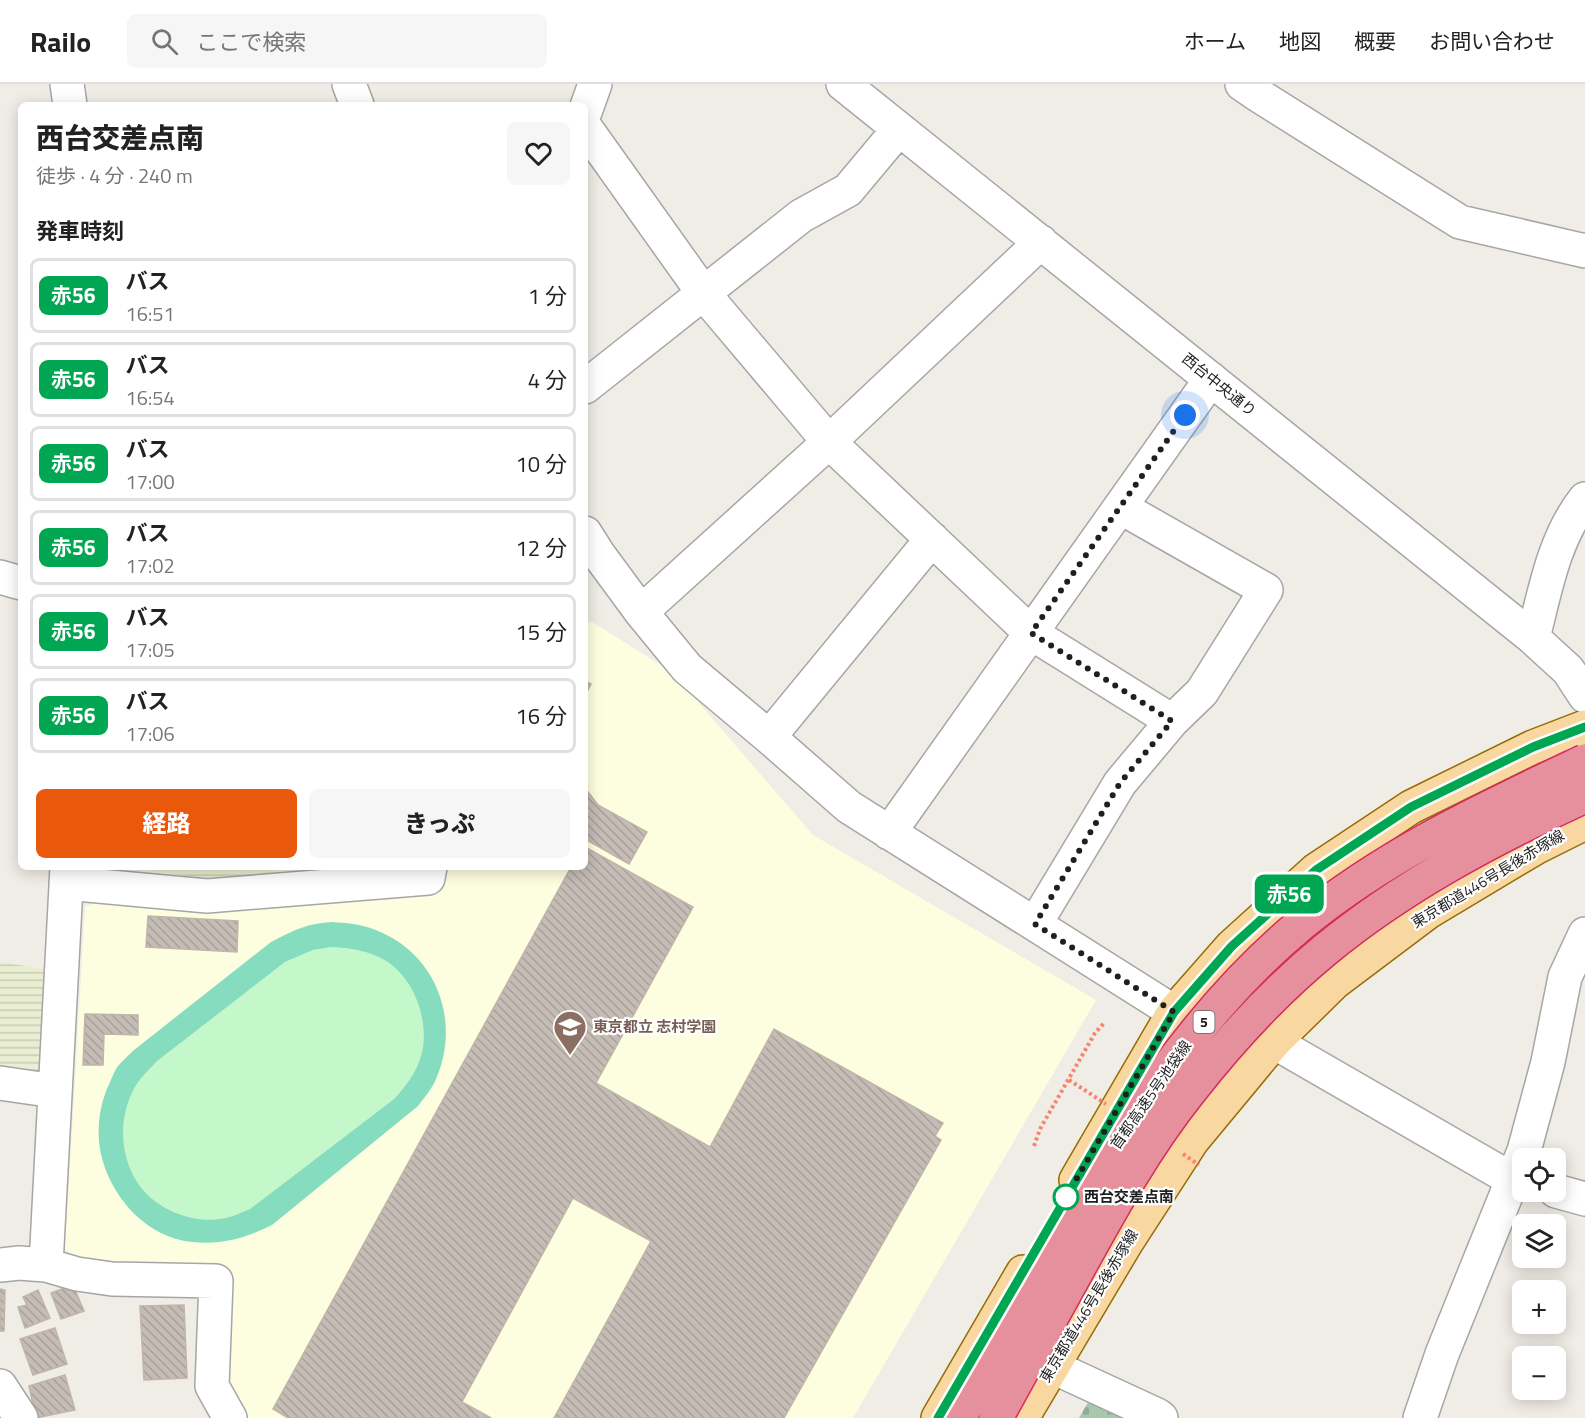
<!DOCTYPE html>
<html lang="ja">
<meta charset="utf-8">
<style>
:root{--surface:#fff;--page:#f6f6f6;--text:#222;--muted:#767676;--line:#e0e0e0;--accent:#ea580c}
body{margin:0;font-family:"Titillium Web","Noto Sans JP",sans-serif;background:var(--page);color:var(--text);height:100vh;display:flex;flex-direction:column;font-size:22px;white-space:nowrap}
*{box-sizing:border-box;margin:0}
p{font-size:20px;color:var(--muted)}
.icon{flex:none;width:33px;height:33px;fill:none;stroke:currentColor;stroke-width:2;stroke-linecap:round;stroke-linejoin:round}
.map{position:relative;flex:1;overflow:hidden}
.sheet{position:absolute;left:18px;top:18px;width:570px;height:768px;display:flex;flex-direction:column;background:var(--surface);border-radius:9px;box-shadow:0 3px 15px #0003}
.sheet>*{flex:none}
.badge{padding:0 12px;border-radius:9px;font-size:21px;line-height:39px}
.tools{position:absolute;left:1512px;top:1064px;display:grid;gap:12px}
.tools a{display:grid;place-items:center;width:54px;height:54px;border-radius:9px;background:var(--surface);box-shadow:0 3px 15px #0003;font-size:30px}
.you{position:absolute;width:30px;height:30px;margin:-15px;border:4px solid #fff;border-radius:50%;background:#1a73e8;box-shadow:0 0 0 9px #1a73e833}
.map>.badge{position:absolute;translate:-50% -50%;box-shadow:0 0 0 3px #fff}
h2{padding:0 18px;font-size:22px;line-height:54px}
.round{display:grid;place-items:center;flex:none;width:63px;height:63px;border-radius:9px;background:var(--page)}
.overview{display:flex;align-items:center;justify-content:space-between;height:102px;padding:0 18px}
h1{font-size:28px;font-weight:800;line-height:45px}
.cta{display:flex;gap:12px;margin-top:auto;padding:12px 18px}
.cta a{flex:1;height:69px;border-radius:9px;background:var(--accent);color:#fff;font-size:24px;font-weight:800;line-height:69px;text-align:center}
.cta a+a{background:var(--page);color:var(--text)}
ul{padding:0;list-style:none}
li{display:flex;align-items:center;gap:18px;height:75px;margin:0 12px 9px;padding:0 6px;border:3px solid var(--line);border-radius:9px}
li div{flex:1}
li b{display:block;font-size:22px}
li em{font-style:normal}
li .badge{min-width:66px;font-weight:700;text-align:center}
header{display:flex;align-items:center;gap:36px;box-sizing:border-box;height:84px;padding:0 30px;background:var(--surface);border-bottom:2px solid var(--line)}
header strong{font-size:28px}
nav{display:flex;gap:33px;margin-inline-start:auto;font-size:21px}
.search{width:420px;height:54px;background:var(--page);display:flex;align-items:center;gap:15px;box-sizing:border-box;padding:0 21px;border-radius:9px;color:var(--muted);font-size:22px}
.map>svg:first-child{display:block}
.education{fill:#fdfee0}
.farmland{fill:url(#farmland-rules)}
.cemetery{fill:url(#cemetery-stones)}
.park{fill:#c4f8cb}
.pitch{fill:#86dcbf;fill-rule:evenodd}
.building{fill:url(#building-back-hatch);stroke:#c1b4a8;stroke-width:1.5}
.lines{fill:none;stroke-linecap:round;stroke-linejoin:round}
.minor-casing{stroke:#a6a6a6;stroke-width:36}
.major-casing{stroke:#966c04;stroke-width:36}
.path{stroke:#f68470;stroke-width:4;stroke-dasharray:3 3;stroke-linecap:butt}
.minor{stroke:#fff;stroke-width:33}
.major{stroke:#f9d7a1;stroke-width:33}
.highway-bridge-casing{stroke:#d62a5d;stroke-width:36;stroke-linecap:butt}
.path-bridge{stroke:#f68470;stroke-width:4;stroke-dasharray:3 3;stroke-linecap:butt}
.highway-bridge{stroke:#e5909c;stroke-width:33}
.line-casing{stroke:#fff;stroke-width:14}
.line{stroke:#00a651;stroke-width:9}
.walk{stroke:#1f1f1f;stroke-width:6;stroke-dasharray:0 10.8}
.stop-dot{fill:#fff;stroke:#00a651;stroke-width:3}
.labels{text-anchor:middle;stroke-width:4.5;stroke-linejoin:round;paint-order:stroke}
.shield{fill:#fff;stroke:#626262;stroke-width:1.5}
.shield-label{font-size:14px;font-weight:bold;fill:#1f1f1f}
.street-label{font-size:15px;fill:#1f1f1f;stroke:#fff}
.education-label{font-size:15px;font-weight:bold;fill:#785e54;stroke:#fff;text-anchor:start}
.stop-label{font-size:15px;font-weight:bold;fill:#1f1f1f;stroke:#fff;text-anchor:start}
</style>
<header>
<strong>Railo</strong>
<div class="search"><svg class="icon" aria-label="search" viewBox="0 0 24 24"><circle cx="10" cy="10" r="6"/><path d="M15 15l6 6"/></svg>ここで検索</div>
<nav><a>ホーム</a><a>地図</a><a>概要</a><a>お問い合わせ</a></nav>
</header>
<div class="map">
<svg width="1585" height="1334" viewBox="0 0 1585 1334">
<defs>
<pattern id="farmland-rules" width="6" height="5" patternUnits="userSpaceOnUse" patternTransform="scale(1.5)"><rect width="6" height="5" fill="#eaeed2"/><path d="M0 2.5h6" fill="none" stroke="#c8ccb4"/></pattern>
<pattern id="cemetery-stones" width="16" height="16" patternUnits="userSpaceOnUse" patternTransform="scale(1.5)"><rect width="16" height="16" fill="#a7c8ae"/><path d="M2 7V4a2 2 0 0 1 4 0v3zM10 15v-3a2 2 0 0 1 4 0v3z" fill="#8fab95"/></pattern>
<pattern id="building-back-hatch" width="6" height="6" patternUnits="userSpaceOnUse" patternTransform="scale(1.5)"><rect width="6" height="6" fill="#c4bcb5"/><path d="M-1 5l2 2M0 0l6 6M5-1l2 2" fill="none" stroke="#a8a19b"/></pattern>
</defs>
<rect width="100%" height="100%" fill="#f0ede6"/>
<!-- education -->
<path class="education" d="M585,538H592L672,588L813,751L1096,916L853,1334H247L225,1294L228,1193L148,1182L75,1176L65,1165L85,823L96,818L201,823L442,807L447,783H585Z"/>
<!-- farmland -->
<path class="farmland" d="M151,783H275V789L210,795L151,787Z
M0,878L50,886L46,981L37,988L0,983Z"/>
<!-- cemetery -->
<path class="cemetery" d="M1091,1313L1145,1334H1079Z"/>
<!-- park -->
<path class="park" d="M332,863C351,864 370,867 386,877C413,894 427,931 423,963C420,983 408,1000 394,1015L250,1125C240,1129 230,1134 219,1135C188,1139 152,1123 136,1096C120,1070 119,1034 133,1007C138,996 148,987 156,978L285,878L313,866Z"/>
<!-- pitch -->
<path class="pitch" d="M332,838C346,839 360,840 373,845C435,867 462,935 436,995C432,1005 424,1014 418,1022L272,1141C246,1154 222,1161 193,1158C167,1156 143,1141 127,1122C99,1088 91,1048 106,1007C110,999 113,989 118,982C123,976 129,971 134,966L271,858C292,847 308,839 332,838ZM332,863C351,864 370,867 386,877C413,894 427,931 423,963C420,983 408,1000 394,1015L250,1125C240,1129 230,1134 219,1135C188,1139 152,1123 136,1096C120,1070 119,1034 133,1007C138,996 148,987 156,978L285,878L313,866Z"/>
<!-- building -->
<path class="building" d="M585,597L591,600L585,611Z
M585,704L598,721L647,748L629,780L585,755Z
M585,763L693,823L596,999L710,1063L774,945L943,1039L935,1052L941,1056L784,1334H554L651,1157L573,1114L462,1318L491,1334H288L273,1325L571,783H585Z
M148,832L238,837L237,868L146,863Z
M85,930L138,931V951L104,950L103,981H83Z
M73,1201L84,1227L61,1235L51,1209Z
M0,1205L5,1206L4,1247H0Z
M38,1206L50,1234L25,1244L18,1223L27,1221L23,1213Z
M184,1221L187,1294L144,1296L140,1222Z
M55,1244L67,1280L33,1291L20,1255Z
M65,1291L75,1326L36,1334L29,1302Z"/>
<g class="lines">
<defs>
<path id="minor" d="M67,0L70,21
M349,0L357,21
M843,0L1533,554L1568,586L1585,612
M1242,0L1255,9L1460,138L1585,167
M585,28L595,0
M585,43L704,210L829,358L1031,549L1172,637L1120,699L1035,840
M585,303L801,132L848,106L899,45
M1120,423L1266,506L1202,608L1172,637
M585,449L599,471L641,528L687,584L769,653L849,723L1174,928
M0,493L21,499
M641,528L829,358L1041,158
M1533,554C1545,507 1554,454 1585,415
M769,653L932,455
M889,749L1211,295
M66,799L207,812L428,794L430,783
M1274,958L1513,1096L1522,1098
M0,999L55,1007
M1556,1107L1585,1115
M0,1181L19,1179L46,1181L77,1190L112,1195L216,1197L212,1302L230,1334
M46,1181L67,783
M1053,1283L1157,1331L1161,1334
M0,1302L21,1334
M1420,1334L1442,1270L1524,1067L1548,978L1565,893L1585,850"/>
<path id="major" d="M1076,1096L1174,928L1232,862L1316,786L1411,723L1533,663L1585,643
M938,1334L1023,1188
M1022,1334L1126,1159L1192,1057L1274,958L1335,898L1428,828L1535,764L1585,739"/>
</defs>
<!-- minor casing -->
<use href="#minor" class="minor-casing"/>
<!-- major casing -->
<use href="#major" class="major-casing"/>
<!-- path -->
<path class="path" d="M1034,1062L1040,1045L1095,949L1105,938"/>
<!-- minor -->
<use href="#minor" class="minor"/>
<!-- major -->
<use href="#major" class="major"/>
<defs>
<path id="highway-bridge" d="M959,1334C987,1284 1016,1233 1044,1183C1114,1058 1190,932 1301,840C1386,770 1486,724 1585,677
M996,1334C1023,1285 1050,1236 1077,1187C1111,1125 1146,1062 1190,1007C1230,956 1275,907 1325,866C1403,802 1493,754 1585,712"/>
</defs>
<!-- highway-bridge casing -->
<use href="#highway-bridge" class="highway-bridge-casing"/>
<!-- path-bridge -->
<path class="path-bridge" d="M1069,996L1106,1020
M1183,1070L1199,1081"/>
<!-- highway-bridge -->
<use href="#highway-bridge" class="highway-bridge"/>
</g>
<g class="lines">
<defs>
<path id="line" d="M938,1334L1174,928L1232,862L1316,786L1411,723L1533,663L1585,643"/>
</defs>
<!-- line casing -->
<use href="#line" class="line-casing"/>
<!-- line -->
<use href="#line" class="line"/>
<!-- walk -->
<path class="walk" d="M1066,1113L1174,928L1035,840L1120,699L1172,637L1031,549L1185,331"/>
</g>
<!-- icons -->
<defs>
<symbol id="school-pin" viewBox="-11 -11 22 30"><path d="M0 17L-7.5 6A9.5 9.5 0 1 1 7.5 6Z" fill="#8d6e63" stroke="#fff"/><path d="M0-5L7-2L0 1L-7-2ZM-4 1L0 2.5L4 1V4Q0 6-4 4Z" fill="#fff"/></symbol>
</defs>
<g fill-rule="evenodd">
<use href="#school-pin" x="551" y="924" width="38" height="52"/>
</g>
<!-- markers -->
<circle class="stop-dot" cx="1066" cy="1113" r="12"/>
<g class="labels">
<!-- shield labels -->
<rect class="shield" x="1193.5" y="927" width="21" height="22" rx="4.5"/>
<g class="shield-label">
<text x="1204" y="943">5</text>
</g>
<!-- street labels -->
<g class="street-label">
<text transform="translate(1219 301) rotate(39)" y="5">西台中央通り</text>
<text transform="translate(1488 795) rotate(-31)" y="5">東京都道446号長後赤塚線</text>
<text transform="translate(1151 1011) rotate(-55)" y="5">首都高速5号池袋線</text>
<text transform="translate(1089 1222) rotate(-59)" y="5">東京都道446号長後赤塚線</text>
</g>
<!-- education labels -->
<g class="education-label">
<text x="593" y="948">東京都立 志村学園</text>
</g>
<!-- stop labels -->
<g class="stop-label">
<text x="1084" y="1118">西台交差点南</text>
</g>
</g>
</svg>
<div class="tools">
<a><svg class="icon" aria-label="locate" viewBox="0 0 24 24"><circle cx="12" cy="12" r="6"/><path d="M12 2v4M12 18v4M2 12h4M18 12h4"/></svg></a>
<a><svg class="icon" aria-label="layers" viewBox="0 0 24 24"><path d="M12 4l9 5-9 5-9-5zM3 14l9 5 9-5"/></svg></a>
<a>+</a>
<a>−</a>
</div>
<div class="you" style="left:1185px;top:331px"></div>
<b class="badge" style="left:1289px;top:810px;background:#00a651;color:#fff">赤56</b>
<section class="sheet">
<div class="overview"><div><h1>西台交差点南</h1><p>徒歩 · 4 分 · 240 m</p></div><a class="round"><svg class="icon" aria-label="heart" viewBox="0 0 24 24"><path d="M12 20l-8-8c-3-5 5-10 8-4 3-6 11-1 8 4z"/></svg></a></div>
<h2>発車時刻</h2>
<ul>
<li><span class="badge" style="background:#00a651;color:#fff">赤56</span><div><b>バス</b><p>16:51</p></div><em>1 分</em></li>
<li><span class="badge" style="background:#00a651;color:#fff">赤56</span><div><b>バス</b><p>16:54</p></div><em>4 分</em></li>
<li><span class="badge" style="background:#00a651;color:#fff">赤56</span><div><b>バス</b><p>17:00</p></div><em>10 分</em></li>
<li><span class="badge" style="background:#00a651;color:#fff">赤56</span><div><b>バス</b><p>17:02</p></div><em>12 分</em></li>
<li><span class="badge" style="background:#00a651;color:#fff">赤56</span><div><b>バス</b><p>17:05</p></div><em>15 分</em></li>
<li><span class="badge" style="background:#00a651;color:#fff">赤56</span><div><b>バス</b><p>17:06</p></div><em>16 分</em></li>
</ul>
<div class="cta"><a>経路</a><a>きっぷ</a></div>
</section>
</div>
